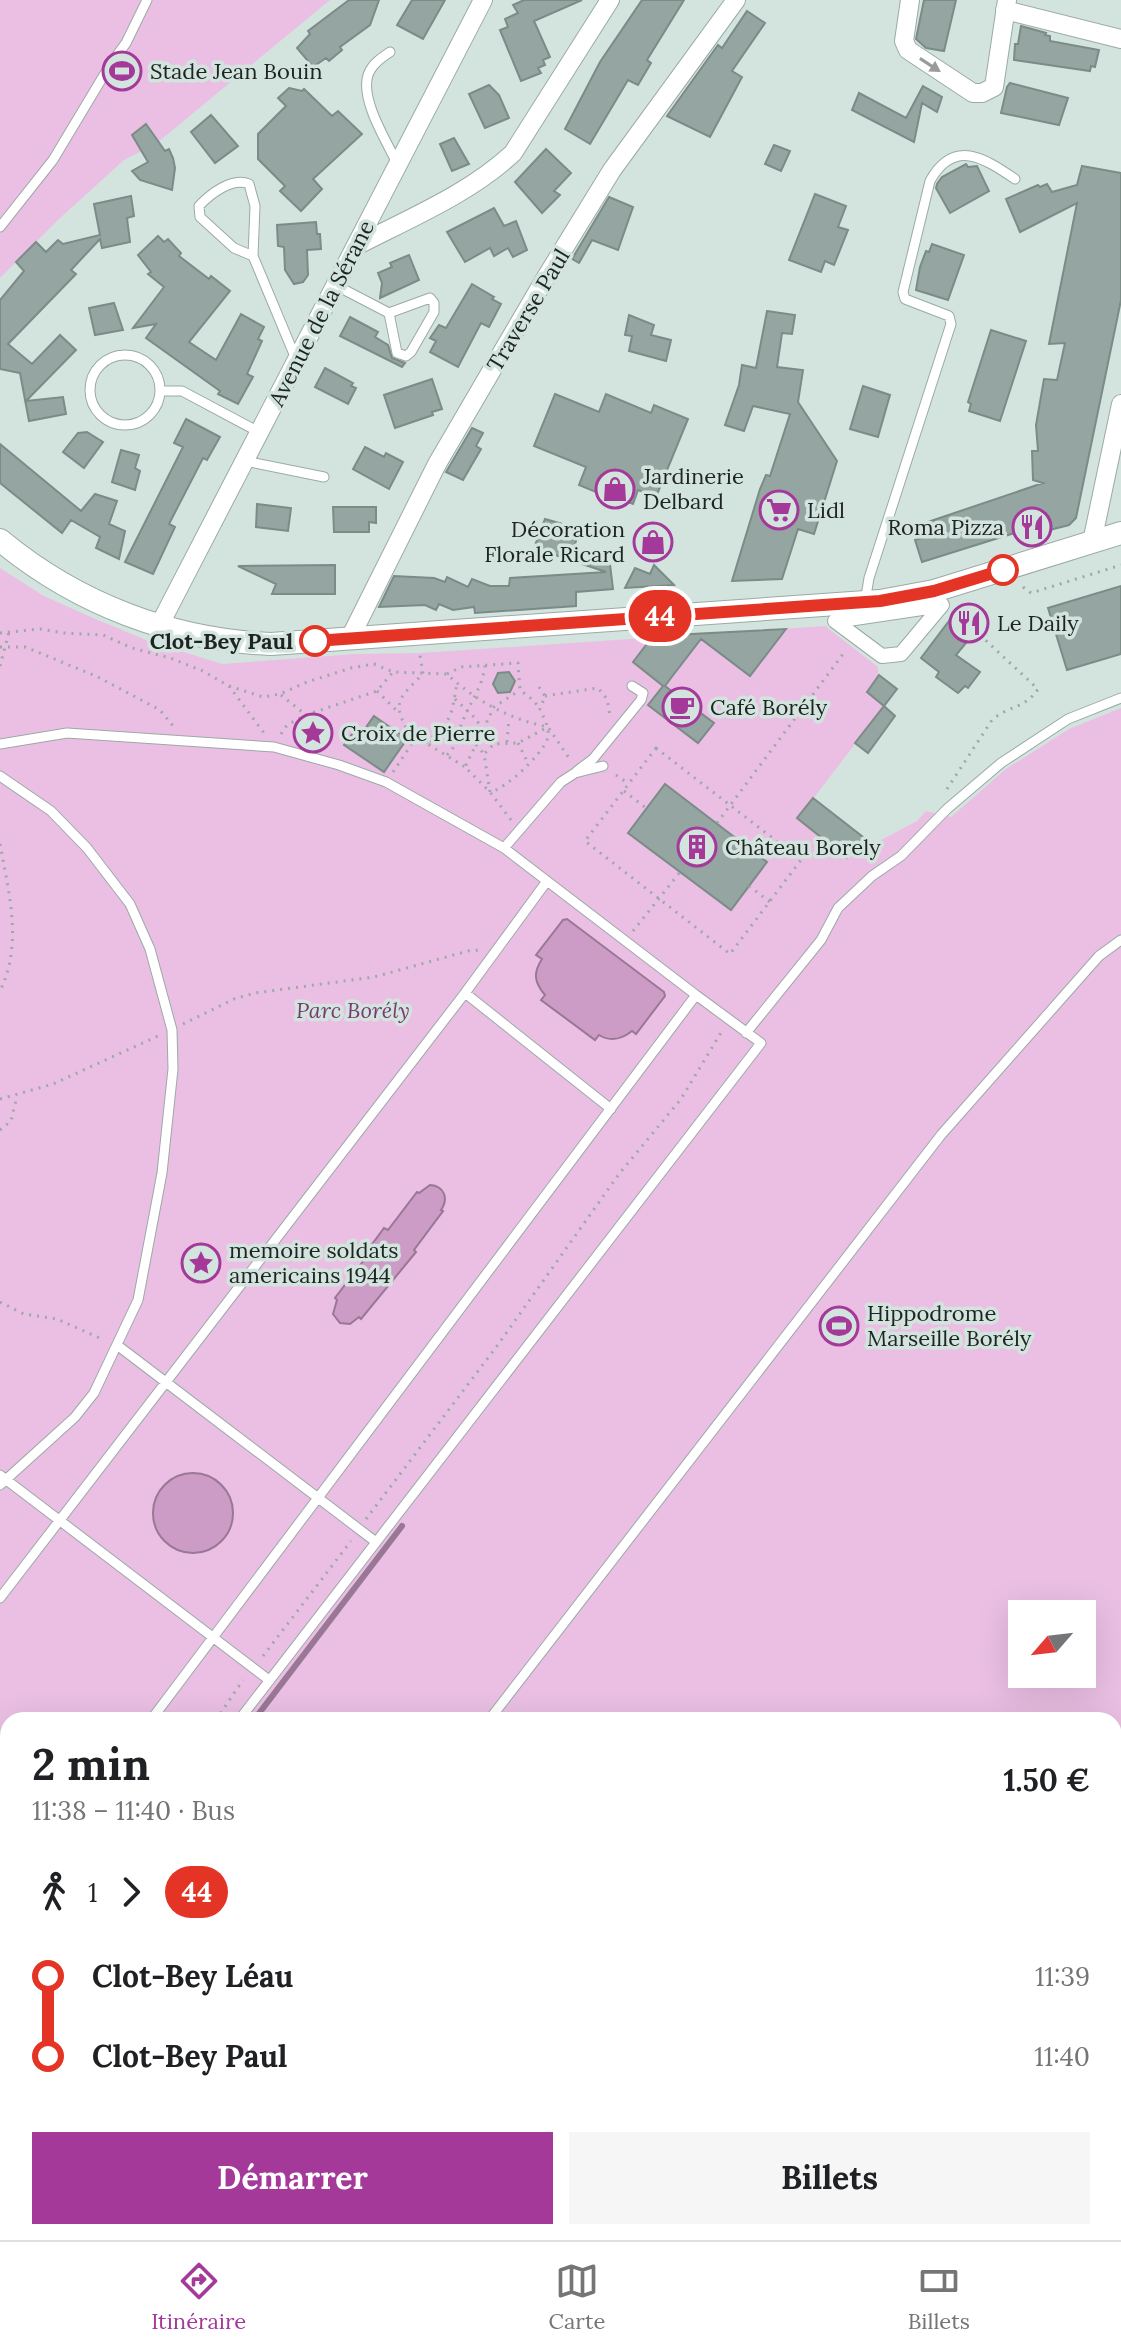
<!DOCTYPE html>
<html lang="fr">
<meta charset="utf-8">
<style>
:root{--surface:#fff;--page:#f6f6f6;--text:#202124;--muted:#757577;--line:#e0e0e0;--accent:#a4399a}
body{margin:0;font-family:Lora,serif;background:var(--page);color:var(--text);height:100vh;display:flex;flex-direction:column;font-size:30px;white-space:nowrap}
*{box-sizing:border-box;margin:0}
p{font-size:26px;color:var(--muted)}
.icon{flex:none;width:44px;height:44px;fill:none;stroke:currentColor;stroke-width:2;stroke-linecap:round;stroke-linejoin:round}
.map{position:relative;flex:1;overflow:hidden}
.panel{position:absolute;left:0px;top:1712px;width:1122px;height:528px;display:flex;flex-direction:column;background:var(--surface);border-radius:24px 24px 0 0;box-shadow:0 8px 32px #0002}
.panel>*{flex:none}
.badge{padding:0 16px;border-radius:26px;font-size:28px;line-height:52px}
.needle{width:52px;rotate:242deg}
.controls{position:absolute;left:1008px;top:1600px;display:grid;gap:16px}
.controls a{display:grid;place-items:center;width:88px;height:88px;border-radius:0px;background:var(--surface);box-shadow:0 8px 32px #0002;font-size:40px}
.map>.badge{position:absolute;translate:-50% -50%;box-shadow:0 0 0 4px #fff}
.legs{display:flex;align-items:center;gap:12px;height:88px;padding:0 32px;font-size:26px}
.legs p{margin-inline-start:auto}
.summary{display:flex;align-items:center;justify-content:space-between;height:136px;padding:0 32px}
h1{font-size:44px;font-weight:800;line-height:60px}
.button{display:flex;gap:16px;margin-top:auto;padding:16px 32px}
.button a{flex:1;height:92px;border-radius:0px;background:var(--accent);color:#fff;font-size:32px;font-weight:800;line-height:92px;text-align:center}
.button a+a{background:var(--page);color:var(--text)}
ul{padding:0 32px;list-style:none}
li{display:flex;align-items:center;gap:28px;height:80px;font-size:30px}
li i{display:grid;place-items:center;width:12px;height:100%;margin:0 10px;background:currentColor}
li i::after{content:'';width:20px;height:20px;margin:-10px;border:6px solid;border-radius:50%;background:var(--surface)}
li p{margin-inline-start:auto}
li:first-child i{background:linear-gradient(#0000 50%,currentColor 0)}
li:last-child i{background:linear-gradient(currentColor 50%,#0000 0)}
.menu{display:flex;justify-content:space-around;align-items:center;height:112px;border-top:2px solid var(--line);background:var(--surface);font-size:22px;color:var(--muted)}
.menu a{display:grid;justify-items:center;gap:4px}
.menu .current{color:var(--accent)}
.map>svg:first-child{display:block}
.green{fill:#eabfe3;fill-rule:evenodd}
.water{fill:#cd9cc6;stroke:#987895;stroke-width:2}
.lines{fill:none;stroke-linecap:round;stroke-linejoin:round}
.stream{stroke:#987895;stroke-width:6}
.building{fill:#95a5a1;stroke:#7b8b86;stroke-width:2}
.service-casing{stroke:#9aaaa5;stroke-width:11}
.pedestrian-casing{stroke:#9aaaa5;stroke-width:16}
.minor-casing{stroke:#9aaaa5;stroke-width:20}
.tertiary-casing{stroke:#9aaaa5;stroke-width:24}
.path{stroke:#9ca9a5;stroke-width:3;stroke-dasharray:2 6;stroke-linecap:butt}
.service{stroke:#fff;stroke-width:9}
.pedestrian{stroke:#fff;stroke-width:14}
.minor{stroke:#fff;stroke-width:18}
.tertiary{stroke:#fff;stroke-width:22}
.oneway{fill:#9a9c9c}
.line-1-casing{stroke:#fff;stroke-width:18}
.line-1{stroke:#e43426;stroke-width:12}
.stop-1-dot{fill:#fff;stroke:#e43426;stroke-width:4}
.labels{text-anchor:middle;stroke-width:7;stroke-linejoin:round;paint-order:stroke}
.poi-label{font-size:22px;fill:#1e2422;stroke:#d3e4df;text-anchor:start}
.street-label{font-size:22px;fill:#1e2422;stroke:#d3e4df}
.stop-label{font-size:22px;font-weight:bold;fill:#1e2422;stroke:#d3e4df;text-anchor:end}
.park-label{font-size:22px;font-style:italic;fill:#793c71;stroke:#d3e4df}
</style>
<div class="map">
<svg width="1121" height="2240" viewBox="0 0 1121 2240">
<rect width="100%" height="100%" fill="#d3e4df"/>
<!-- green -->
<path class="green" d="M0,0H330L157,143L124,160L59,219L0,278Z
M0,568L44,596L93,618L146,640L222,664L355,654L420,653L825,626L878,667V678L884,706L813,799L815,833L847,858L917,821L926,811L951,817L1006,769L1069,729L1121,708V2077L1114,2091V1720H8V2173L0,2168ZM1022,1614H1082V1674H1022Z
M107,2232H986L977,2240H120Z"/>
<!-- water -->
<path class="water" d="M567,919L664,992L665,996L636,1034L632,1031C622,1039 610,1042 599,1035L595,1040L541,1000L545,995C534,982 533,973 542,959L536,955L563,920Z
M430,1185C444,1186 449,1198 441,1210L443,1211L414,1250L416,1252L361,1319L359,1317L350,1324L340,1323L333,1314L337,1300L335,1298L364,1260L362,1258L384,1228L388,1230L417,1192L419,1193Z
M153 1513a40 40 0 1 1 80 0a40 40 0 1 1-80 0Z
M0,2168L8,2173V2232H107L120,2240H19L0,2228Z"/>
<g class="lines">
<!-- stream -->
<path class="stream" d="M254,1720L402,1526"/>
</g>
<!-- building -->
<path class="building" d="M349,0H379L370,25L340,47L342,50L329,61L326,58L313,67L297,48L310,34L308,31Z
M412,0H445L423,39L397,25Z
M524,0H582L534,21L550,57L543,60L545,65L538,68L541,73L521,81L500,30L508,27L505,19L518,13L513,5Z
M642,0H684L647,60L651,63L638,85L628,80L590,144L565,129L600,62Z
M924,0H956L944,51L926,48L916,39Z
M747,11L765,23L732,71L742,77L710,137L667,116L718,45L722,48Z
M1021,26L1046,33L1045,35L1050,36V41L1099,50L1095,67L1091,66L1090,71L1014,60L1015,44H1018Z
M1010,83L1068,98L1059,125L1001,113L1007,87Z
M489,85L499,95L509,118L485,128L469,94Z
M923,86L942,97L937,112L922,103L914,142L852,110L859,93L906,118Z
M289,88L302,91L304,89L332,116L338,111L362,134L313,179L322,189L301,211L280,191L285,186L258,159V134L286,106L278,98Z
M211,115L238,146L215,163L191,132Z
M146,124L165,151L169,149L173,158L175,168L172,190L140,180L132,171L148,162L132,135Z
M454,138L469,164L452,171L440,144Z
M774,145L790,151L781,171L765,164Z
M546,149L571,173L554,191L560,195L542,213L515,182Z
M966,164L968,167L977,166L989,191L950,213L936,188L937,184L942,177Z
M1082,166L1121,173V300L1076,518L1069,525L1038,533L1024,530L922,562L915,540L921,538L919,525L1043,483L1033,480L1032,451H1038L1036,425L1044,379L1057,380L1065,343L1049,344L1077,203L1020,232L1006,199L1038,185L1040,187L1047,184L1052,192L1077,185Z
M815,194L846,206L838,227L848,230L834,265L825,261L821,272L789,260Z
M131,196L134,216L127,218L130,242L102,248L100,239L71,270L76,274L8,344L32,364L60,335L76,350L26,401L63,397L66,414L29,421L20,373L0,369V300L24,271L16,262L36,242L46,252L58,240L63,244L100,235L94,204Z
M609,197L633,207L618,250L592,240L579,263L572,259Z
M494,208L504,226L516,221L527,250L513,257L508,248L494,256L490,248L465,262L447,232Z
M316,222L317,234H320L321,249L307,250L308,275L303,282L294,284L285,270L284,247L278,246L277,225Z
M158,236L164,242L168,239L181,253L179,256L209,279L211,276L230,291L189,342L216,360L241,314L264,327L258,339L262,341L247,374L253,377L238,404L218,394L220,391L146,338L156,324L133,328L164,287L148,274L151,272L138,255Z
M932,244L964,255L948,300L916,290L920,267L926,251L929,252Z
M409,255L419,280L380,298L382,283L378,273L392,267L390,263Z
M472,284L494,297L492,299L501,304L489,327L481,323L458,367L430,352L436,341L430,338L439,325L446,328Z
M114,303L123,330L95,335L89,308Z
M767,311L795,315L792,334L782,333L777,367L803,370L798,402L837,461L814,534L798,529L782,579L732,581L760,489L766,475L770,476L790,414L753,406L744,431L725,425L739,385L742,365L756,368Z
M629,315L654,325L651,335L671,340L666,361L629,351L632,336L625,335Z
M350,317L378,332L375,337L388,345L392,358L405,363L402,367L340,336Z
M991,330L1026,341L1000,421L969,411L971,404L968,402Z
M325,368L353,383L351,386L356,388L348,404L315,387Z
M432,379L442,409L432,412L433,415L395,428L384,395Z
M863,386L890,395L878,437L850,429Z
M555,394L599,412L606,394L651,413L654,405L688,419L656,497L638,490L633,504L616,497L615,500L579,485L586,467L534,446Z
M186,419L220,437L207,460L203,458L169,524L175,527L153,574L125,562L183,447L174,443Z
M472,428L483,433L476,446L481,449L463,480L446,472Z
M87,432L103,442L84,468L63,452L78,433Z
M0,444L81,511L95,494L117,501L109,524L125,531L119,559L96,548L100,537L71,520L62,533L0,483Z
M365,447L384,457L386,453L403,462L389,489L353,469Z
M121,450L139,455L135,468L140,471L135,490L112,482Z
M257,504L291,508L288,531L256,527Z
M333,507H376V523L369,522V532H334Z
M545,519L580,529L571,556H609L613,589L576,592V606L475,613L474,607L453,610L439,604L436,610L425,605L379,607L394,576L434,578L445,582L447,577L468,587L472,579L490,586H509L510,578L606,572L534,548Z
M335,565V594H272L276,584L238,566Z
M654,565L674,585L625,588L635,568L650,574Z
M1121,586V654L1067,670L1048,608Z
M958,609L980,626L956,655L980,672L968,688L965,686L958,693L936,677L939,672L921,658Z
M786,629L750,676L701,639L674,674L665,686L714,723L698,743L648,705L663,686L633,662L653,636Z
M509,672L515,681L510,692L498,693L493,684L498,673Z
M879,675L897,689L884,706L867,692Z
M884,706L895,716L868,753L855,743Z
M374,716L407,739L384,772L344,745L352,734L364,730Z
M665,784L767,862L731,910L628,833Z
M813,798L863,837L847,858L797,818Z"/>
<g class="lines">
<defs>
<path id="service" d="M390,52C381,58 372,64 368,75C360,100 387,142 398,165
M0,227L53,160L110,65L126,43L147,0
M253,256L234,248L200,217L199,206C210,194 232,177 249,184L255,206L253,256L296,359
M335,285L389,313L397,353L406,356L411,352L434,312V303L430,298L389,313
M90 390a35 35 0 1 1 70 0a35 35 0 1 1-70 0Z
M161,391H182L259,432
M245,461L324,477
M865,602L869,578L951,324L949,316L905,299L903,292L930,181C954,138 984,158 1015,179
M0,744L67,733L274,747L339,765L386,782L504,848L696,995L151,1720
M577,771L593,759L641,700L643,693L632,686
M0,776L51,811L87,848L130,904L150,949L172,1030L173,1069L162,1173L138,1300L94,1393L75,1417L0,1485
M504,848L561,782L575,773L603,766
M465,993L611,1109
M746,1033L821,940L838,908L872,876L901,856L947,809L1001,763L1068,719L1121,698
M117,1345L376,1542
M0,1475L269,1680
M0,1598L465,993L547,881
M239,1720L761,1043L696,995
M489,1720L941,1135L1099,956L1121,940
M1114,1751L1121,1742
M0,1920L8,1910
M0,2029L8,2019
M0,2049L8,2055
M183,2232L188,2240"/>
<path id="pedestrian" d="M942,605L901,654L882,656L835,621Z"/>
<path id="minor" d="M910,0L904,41L908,50L973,93H982L994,87L1007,0
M1005,10L1121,39
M356,246C410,218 469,194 513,153L610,0
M1092,542L1121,404
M159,626L483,0
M350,638L437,464L545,279L612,170L736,0"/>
<path id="tertiary" d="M0,540C77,604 172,640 271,644L880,601L934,591L1121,533
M1114,2159L1121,2152
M1114,2196L1121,2190
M1025,2240L1033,2232
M1066,2240L1074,2232"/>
</defs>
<!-- service casing -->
<use href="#service" class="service-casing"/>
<!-- pedestrian casing -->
<use href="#pedestrian" class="pedestrian-casing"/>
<!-- minor casing -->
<use href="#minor" class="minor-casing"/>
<!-- tertiary casing -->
<use href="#tertiary" class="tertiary-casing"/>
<!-- path -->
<path class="path" d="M1023,587L1031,593L1121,565
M0,633L40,629L64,633L103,635L132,648L170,658L203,671L229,686L264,733
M0,647H25L96,676L160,710L174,727
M0,666L9,632
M447,674L461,667L518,663L520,690L533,700L540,709
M229,686L263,697L280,694L307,682L351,668L374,664L393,672L447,674C476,701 509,719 548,727L569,758
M539,687L545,696L540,709C544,719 551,729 547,740C541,755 506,789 490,792L484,754L494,744L518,743L548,727
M377,691L397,711
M281,695L306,715
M545,696L598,688L607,699L610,716
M455,699L474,717L494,744
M281,734L287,725L306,715L377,691L393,672
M413,742C394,704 392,704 423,674L420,655
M413,742L426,743L465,767
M430,742L444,738L474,742L484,754
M507,742L509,718
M426,743C453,719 451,717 457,683
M518,743L528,763
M656,748L801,860L730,954L585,841Z
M447,755C458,745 457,733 463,720C471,701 483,686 485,665
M393,772L413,742
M616,775L629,784
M947,789L992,720C1009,705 1025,709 1038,689L980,635
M624,791L646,808
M511,820L490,792L465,767L494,707L520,690
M717,823L846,650
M0,844C9,894 23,944 0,991
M749,886L770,902
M633,931L680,872
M183,1024L234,999L255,993L374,977L468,951L480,950
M0,1099L53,1084L158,1036
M0,1130L11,1121L17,1096
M0,1302L24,1314L57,1319L102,1339
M366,1519L497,1346L619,1174L681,1099L722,1031
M263,1656L351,1541
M216,1720L243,1680
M0,1992L8,1980
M1114,2123L1121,2117
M164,2232L169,2240
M986,2240L995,2232"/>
<!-- service -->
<use href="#service" class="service"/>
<!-- pedestrian -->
<use href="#pedestrian" class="pedestrian"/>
<!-- minor -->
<use href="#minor" class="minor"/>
<!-- tertiary -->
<use href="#tertiary" class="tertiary"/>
</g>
<!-- one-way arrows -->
<defs><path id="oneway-solid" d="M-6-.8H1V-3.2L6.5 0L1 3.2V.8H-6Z" transform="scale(2)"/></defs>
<use class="oneway" href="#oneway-solid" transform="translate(930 65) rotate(33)"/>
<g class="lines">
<defs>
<path id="line-1" d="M315,641L880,601L934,591L1003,570"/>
</defs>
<!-- line-1 casing -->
<use href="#line-1" class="line-1-casing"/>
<!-- line-1 -->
<use href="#line-1" class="line-1"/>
</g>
<!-- icons -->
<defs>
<symbol id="stadium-ring" viewBox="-11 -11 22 22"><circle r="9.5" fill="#d3e4df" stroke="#a4399a" stroke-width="1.5"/><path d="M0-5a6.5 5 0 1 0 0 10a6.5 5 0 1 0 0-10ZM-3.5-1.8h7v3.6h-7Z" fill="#a4399a"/></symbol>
<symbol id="shop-ring" viewBox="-11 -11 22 22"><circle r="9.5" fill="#d3e4df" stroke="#a4399a" stroke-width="1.5"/><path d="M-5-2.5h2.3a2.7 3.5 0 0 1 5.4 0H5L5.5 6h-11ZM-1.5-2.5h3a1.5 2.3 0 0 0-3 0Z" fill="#a4399a"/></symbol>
<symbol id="supermarket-ring" viewBox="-11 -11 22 22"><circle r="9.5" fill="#d3e4df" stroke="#a4399a" stroke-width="1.5"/><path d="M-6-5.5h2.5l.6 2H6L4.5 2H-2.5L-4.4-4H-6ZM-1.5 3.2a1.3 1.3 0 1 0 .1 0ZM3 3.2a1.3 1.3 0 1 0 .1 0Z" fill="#a4399a"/></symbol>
<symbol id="restaurant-ring" viewBox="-11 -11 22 22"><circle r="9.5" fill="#d3e4df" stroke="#a4399a" stroke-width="1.5"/><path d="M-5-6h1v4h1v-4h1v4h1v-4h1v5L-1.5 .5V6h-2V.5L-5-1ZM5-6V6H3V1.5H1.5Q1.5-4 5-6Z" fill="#a4399a"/></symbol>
<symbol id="cafe-ring" viewBox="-11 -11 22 22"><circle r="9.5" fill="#d3e4df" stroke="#a4399a" stroke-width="1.5"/><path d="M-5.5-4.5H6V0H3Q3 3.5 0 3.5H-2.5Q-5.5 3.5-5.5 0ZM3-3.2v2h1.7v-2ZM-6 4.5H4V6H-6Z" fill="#a4399a"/></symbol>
<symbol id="sight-ring" viewBox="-11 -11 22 22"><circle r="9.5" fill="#d3e4df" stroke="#a4399a" stroke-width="1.5"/><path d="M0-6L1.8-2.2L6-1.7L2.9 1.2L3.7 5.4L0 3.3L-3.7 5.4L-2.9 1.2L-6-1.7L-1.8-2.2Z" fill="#a4399a"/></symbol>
<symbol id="building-ring" viewBox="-11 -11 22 22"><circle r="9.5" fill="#d3e4df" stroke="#a4399a" stroke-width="1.5"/><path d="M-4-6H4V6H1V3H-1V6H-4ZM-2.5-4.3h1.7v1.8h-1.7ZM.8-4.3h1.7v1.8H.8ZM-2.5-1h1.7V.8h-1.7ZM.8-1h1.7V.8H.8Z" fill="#a4399a"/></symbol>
</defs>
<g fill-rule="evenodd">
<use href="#stadium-ring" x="100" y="49" width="44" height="44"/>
<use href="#shop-ring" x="593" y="467" width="44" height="44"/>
<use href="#supermarket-ring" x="757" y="488" width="44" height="44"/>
<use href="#restaurant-ring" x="1010" y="505" width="44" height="44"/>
<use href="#shop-ring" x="631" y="520" width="44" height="44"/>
<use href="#restaurant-ring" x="947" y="601" width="44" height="44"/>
<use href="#cafe-ring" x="660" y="685" width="44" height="44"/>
<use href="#sight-ring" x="291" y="711" width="44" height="44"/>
<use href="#building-ring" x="675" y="825" width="44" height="44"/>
<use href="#sight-ring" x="179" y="1241" width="44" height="44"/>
<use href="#stadium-ring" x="817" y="1304" width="44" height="44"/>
</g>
<!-- markers -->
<g class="stop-1-dot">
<circle cx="1003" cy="570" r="14"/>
<circle cx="315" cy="641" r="14"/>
</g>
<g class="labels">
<!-- poi labels -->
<g class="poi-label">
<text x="150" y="79">Stade Jean Bouin</text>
<text x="643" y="484">Jardinerie<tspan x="643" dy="25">Delbard</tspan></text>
<text x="807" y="518">Lidl</text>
<text x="1004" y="535" text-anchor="end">Roma Pizza</text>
<text x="625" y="537" text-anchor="end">Décoration<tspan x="625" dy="25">Florale Ricard</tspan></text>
<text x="997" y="631">Le Daily</text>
<text x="710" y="715">Café Borély</text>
<text x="341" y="741">Croix de Pierre</text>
<text x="725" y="855">Château Borely</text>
<text x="229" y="1258">memoire soldats<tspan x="229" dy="25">americains 1944</tspan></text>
<text x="867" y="1321">Hippodrome<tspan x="867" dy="25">Marseille Borély</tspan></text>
</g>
<!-- street labels -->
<g class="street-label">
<text transform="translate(528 310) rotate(-59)" y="8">Traverse Paul</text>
<text transform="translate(321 313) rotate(-63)" y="8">Avenue de la Sérane</text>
</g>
<!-- stop labels -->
<g class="stop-label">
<text x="293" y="649">Clot-Bey Paul</text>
</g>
<!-- park labels -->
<g class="park-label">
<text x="353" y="1018">Parc Borély</text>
</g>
</g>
</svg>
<div class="controls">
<a><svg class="needle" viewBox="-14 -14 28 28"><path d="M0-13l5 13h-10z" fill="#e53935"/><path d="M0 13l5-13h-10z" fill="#757577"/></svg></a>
</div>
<b class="badge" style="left:660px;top:616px;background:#e43426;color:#fff">44</b>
<section class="panel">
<div class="summary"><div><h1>2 min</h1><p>11:38 – 11:40 · Bus</p></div><b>1.50 €</b></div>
<div class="legs"><svg class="icon" aria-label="walk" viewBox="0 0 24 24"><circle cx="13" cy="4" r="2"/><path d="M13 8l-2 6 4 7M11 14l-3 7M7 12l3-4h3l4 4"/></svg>1<svg class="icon" aria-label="forward" viewBox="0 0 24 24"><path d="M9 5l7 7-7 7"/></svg><b class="badge" style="background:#e43426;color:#fff">44</b></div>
<ul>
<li><i style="color:#e43426"></i><b>Clot-Bey Léau</b><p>11:39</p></li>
<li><i style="color:#e43426"></i><b>Clot-Bey Paul</b><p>11:40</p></li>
</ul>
<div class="button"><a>Démarrer</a><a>Billets</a></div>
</section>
</div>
<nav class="menu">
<a class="current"><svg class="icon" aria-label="directions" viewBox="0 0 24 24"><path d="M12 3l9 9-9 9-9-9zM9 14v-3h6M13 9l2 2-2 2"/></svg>Itinéraire</a>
<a><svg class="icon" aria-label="map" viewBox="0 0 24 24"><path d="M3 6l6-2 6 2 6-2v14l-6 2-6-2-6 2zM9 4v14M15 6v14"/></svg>Carte</a>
<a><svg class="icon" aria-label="tickets" viewBox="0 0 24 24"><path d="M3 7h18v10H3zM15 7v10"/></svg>Billets</a>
</nav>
